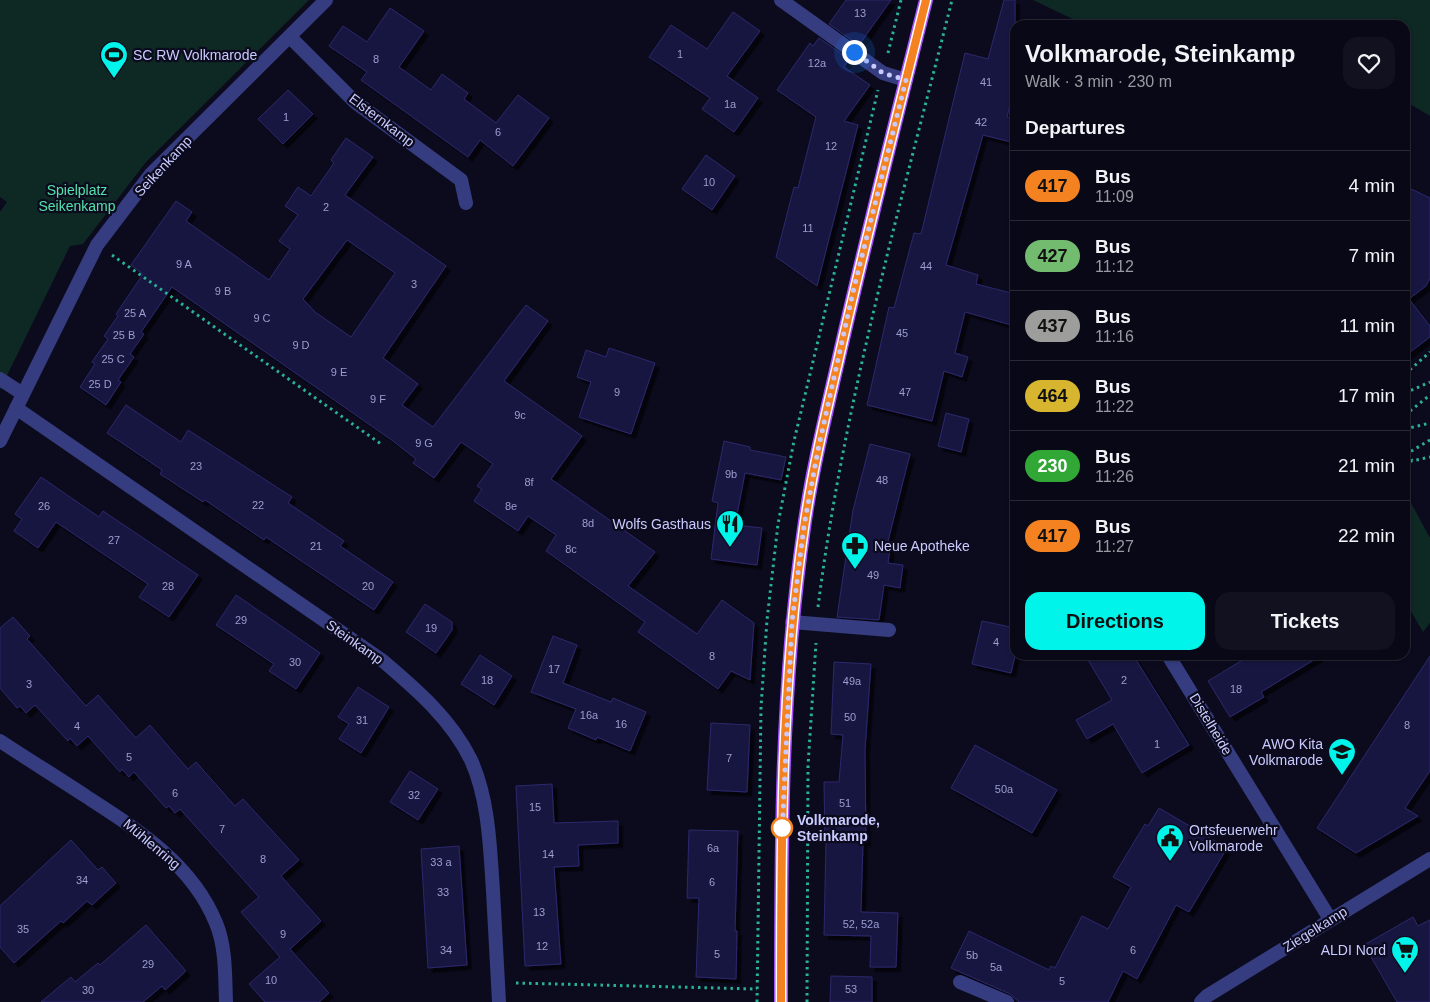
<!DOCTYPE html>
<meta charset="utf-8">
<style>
:root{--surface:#090816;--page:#12111f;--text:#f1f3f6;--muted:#999aa1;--line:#292935;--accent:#00f4ea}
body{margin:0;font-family:Arial,sans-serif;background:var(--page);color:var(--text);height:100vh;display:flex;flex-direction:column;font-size:19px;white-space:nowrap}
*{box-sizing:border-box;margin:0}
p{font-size:16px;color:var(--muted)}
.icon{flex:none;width:28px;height:28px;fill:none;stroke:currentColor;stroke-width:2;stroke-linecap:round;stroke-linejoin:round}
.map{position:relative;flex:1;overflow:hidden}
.side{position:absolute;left:1010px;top:20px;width:400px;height:640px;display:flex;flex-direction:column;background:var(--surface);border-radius:15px;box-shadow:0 1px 4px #0004,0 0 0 1px var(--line)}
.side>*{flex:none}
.badge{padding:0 10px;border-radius:16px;font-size:18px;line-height:32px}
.you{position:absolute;width:25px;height:25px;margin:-12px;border:4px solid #fff;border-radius:50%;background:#1a73e8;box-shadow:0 0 0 8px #1a73e833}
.map>.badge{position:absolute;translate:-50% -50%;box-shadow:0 0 0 2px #fff}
h2{padding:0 15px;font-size:19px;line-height:45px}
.round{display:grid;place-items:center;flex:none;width:52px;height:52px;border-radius:15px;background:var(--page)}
.overview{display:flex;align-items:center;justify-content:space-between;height:85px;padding:0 15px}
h1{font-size:24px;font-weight:700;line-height:38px}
.primary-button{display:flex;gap:10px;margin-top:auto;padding:10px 15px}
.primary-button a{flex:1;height:58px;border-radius:15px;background:var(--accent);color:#111;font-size:20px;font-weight:700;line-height:58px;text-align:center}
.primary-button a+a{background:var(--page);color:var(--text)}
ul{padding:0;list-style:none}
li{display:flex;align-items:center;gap:15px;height:70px;padding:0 15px;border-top:1px solid var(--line)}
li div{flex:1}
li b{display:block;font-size:19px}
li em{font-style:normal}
li .badge{min-width:55px;font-weight:700;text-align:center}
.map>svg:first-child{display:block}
.green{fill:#0e2824}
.building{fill:#191740;stroke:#2c286c;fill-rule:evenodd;filter:url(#shadow)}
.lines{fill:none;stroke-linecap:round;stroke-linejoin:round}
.path{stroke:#29b297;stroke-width:3;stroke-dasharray:2.5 4;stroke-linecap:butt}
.service{stroke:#353c7f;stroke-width:14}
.minor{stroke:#353c7f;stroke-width:14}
.primary{stroke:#a550ff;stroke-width:14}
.line-casing{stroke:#fff;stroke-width:11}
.line{stroke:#f58220;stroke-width:8}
.walk{stroke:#c9caff;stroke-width:5;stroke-dasharray:0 9}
.stop-dot{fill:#fff;stroke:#f58220;stroke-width:2.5}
.labels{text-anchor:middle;stroke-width:4.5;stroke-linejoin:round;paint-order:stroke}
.number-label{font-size:11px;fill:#9d9dcf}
.poi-label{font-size:14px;fill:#c9caff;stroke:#0c0b1e;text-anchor:start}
.street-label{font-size:14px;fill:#c9caff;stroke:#0c0b1e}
.park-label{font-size:14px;fill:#52e2aa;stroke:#0c0b1e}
.stop-label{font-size:14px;font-weight:bold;fill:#c9caff;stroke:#0c0b1e;text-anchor:start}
</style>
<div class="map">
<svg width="1430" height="1002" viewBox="0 0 1430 1002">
<defs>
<filter id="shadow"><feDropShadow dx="4.5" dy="4.5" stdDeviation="0" flood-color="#0009"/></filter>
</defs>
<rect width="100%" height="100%" fill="#0c0b1e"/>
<!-- green -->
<path class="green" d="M0,0H309L146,162L83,244L70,246L0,390V212L7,202L0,197Z
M1033,0H1430V116L1405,101V25H1085Z
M1405,492L1430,538V623L1423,632L1405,601Z"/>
<!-- building -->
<path class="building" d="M846,0H891L859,45L829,24Z
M1004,0H1015V84L1007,117L1015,119V143L983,135L946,265L978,275L976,284L1015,294V326L965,312L955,353L968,357L962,377L944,371L932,421L867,405L889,307L894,308L914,233L921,234L965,53L988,59Z
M390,8L424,31L399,67L431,90L442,74L468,93L464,99L496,123L518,95L549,118L513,166L480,140L468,157L361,80L367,72L329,46L343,26L367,42Z
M733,12L760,31L727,76L758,98L734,132L702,109L710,98L649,57L671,25L707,49Z
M819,38L849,59L844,67L870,85L844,121L858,125L817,286L776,257L794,187L798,188L816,117L777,90L810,43L813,46Z
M288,90L313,114L283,144L258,119Z
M346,138L373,157L345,195L446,266L383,358L418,384L402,405L433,427L526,305L548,321L504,381L582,436L551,479L655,552L628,586L697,634L722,600L754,623L750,680L731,671L718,689L638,632L645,622L546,551L556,535L528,516L518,531L474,501L482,489L477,486L493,464L461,442L434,478L413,463L416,459L393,441L172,287L141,332L144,334L130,354L134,357L118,380L121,382L106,405L80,387L95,364L92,362L108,339L104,336L118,316L116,314L143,274L131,265L176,201L192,212L186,221L269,280L290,249L279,241L298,215L285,206L298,187L311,196L334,163L331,160ZM347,240L395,273L351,337L315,312L303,299Z
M706,155L735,176L712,210L682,189Z
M1405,186L1430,198V278L1426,286L1409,299L1430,326V337L1405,356Z
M609,348L655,363L631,434L579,417L591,382L577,377L586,350L606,357Z
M126,405L181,442L188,430L292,497L288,503L344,541L340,546L393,582L374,610L266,537L264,540L205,500L203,502L160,474L162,470L107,433Z
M946,413L969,419L961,452L938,446Z
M724,441L750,447V450L786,457L781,480L745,473L735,525L762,528L757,565L711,559L718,503L712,501Z
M870,444L910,454L888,541L891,542L888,563L903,565L900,588L884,585L879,620L837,617L853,510Z
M41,477L99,517L103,511L198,575L169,617L139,597L148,584L56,522L38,548L14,531L22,519L15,514Z
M236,595L320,653L296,689L269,671L274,664L216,625Z
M425,604L452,622V630L436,653L406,632Z
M13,617L30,636L27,639L86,706L98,695L136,738L150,725L188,769L196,762L235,806L243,799L299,860L281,876L321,921L290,949L329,993L319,1002H265L249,984L280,957L241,912L259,897L180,809L175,813L169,806L166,808L134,772L129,777L122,769L120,772L88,736L77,746L70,738L68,741L35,705L26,713L20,706L17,708L0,688V628Z
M982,621L1015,628V656L1011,673L972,664Z
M553,636L577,645L563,683L611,702L613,698L646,712L630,751L597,737L596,740L568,728L576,709L531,692Z
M480,655L512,676L494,705L461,684Z
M1085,655H1133L1189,745L1142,773L1113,724L1087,739L1076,720L1112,700Z
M1251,655H1322L1261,692L1264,697L1230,717L1208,681Z
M1430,656V771L1405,808L1418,816L1356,853L1317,828Z
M834,662L871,664L865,750L866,842H863L861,912L898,913L896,967H870L871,936L824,935L826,842H825L824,782H839L843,735L831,734Z
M358,687L389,707L361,753L339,739L349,724L338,717Z
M711,723L750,725L747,792L707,790Z
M975,745L1057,790L1032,833L951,788Z
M410,771L438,789L418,820L390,802Z
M552,784L554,823L618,821V843L578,845L579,866L554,867L561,964L525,966L516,786Z
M1159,808L1227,848L1189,912L1176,905L1137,979L1123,971L1108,1002H1019L1010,994L951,968L969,931L1049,970L1051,966L1055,968L1082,916L1108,929L1131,887L1113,877L1145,824L1148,826Z
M689,830L738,831L735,931H737L736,979L696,977L699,898H687Z
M71,840L98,870L102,867L116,883L92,905L87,901L63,923L61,921L14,963L0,947V906Z
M459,846L467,965L428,968L421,849Z
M1413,917L1418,926L1430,920V1002H1397L1364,945Z
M146,925L186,971L165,990L162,986L143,1002H41L71,977L75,982L98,963L100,965Z
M831,976L872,977V1002H830Z"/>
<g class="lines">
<!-- path -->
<path class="path" d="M888,53L901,0
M112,255L381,444
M1405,374L1430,352
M1405,393L1430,382
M1405,415L1430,395
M1405,429L1430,423
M1430,440L1408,453L1412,461L1430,457
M818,607C844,401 902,200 952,0
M516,983L757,989
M757,1002L761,707L767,620L778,524L794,441L878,90
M807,1002L808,766L816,643"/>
<!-- service -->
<path class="service" d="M0,379L23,394
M792,622L889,630
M960,982L1007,1002"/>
<!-- minor -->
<path class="minor" d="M781,0L883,73L906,80
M290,37L355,102L461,180L466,203
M16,408L383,661C417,690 451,719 471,760C489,800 490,848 493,891C495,928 497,965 499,1002
M0,441L97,245L151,174L326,0
M1168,655L1330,919
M0,741C29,760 58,778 87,797C138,830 192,864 216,923C226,947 225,976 226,1002
M1201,1002L1207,996L1430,859"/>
<!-- primary -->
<path class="primary" d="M781,1002C781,844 781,685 804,528C812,470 826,414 839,357C866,238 896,119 926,0"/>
</g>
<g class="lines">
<defs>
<path id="line" d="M781,1002C781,844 781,684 804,528C812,472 825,417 838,362C865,241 896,121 926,0"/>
</defs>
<!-- line casing -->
<use href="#line" class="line-casing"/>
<!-- line -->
<use href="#line" class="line"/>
<!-- walk -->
<path class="walk" d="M782,828V835L792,622L804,526L818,450L853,292L906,80L883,73L854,52"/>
</g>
<!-- icons -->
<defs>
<symbol id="stadium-pin" viewBox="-11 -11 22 30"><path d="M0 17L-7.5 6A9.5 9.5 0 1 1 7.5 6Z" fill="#00f4ea" stroke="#0c0b1e"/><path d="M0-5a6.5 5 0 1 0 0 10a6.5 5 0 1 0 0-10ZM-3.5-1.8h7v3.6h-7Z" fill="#111"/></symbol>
<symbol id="restaurant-pin" viewBox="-11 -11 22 30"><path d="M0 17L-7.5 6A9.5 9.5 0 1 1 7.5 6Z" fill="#00f4ea" stroke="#0c0b1e"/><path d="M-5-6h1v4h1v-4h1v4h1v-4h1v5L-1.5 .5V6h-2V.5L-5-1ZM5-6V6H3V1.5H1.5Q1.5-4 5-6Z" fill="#111"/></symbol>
<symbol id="pharmacy-pin" viewBox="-11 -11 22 30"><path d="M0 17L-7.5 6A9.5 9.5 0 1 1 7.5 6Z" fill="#00f4ea" stroke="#0c0b1e"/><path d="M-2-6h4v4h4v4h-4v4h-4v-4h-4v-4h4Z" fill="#111"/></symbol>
<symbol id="school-pin" viewBox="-11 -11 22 30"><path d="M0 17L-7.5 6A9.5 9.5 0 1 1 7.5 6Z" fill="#00f4ea" stroke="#0c0b1e"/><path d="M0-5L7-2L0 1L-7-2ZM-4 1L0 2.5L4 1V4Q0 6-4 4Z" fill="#111"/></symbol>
<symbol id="civic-pin" viewBox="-11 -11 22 30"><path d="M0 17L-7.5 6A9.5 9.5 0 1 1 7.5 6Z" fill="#00f4ea" stroke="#0c0b1e"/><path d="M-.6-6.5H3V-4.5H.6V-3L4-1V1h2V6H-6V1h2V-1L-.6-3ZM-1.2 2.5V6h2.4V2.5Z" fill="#111"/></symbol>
<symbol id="supermarket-pin" viewBox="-11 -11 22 30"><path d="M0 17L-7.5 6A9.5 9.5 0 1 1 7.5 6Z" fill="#00f4ea" stroke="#0c0b1e"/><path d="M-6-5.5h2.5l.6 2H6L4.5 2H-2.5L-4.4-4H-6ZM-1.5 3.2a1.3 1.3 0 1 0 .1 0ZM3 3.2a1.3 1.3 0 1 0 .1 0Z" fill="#111"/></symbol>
</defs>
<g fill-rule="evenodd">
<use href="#stadium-pin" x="98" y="39" width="32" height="43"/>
<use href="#restaurant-pin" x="714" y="508" width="32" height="43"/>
<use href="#pharmacy-pin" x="839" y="530" width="32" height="43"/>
<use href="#school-pin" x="1326" y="736" width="32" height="43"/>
<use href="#civic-pin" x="1154" y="822" width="32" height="43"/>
<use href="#supermarket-pin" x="1389" y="934" width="32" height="43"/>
</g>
<!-- markers -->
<circle class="stop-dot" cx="782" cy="828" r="10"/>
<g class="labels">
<!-- number labels -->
<g class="number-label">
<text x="860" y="17">13</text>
<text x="680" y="58">1</text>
<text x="376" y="63">8</text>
<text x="817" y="67">12a</text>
<text x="986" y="86">41</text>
<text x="730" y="108">1a</text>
<text x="286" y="121">1</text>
<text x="981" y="126">42</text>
<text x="498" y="136">6</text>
<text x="831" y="150">12</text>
<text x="709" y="186">10</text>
<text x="326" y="211">2</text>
<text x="808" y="232">11</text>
<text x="184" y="268">9 A</text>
<text x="926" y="270">44</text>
<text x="414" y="288">3</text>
<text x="223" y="295">9 B</text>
<text x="135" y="317">25 A</text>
<text x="262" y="322">9 C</text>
<text x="902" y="337">45</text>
<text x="124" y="339">25 B</text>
<text x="301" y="349">9 D</text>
<text x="113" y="363">25 C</text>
<text x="339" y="376">9 E</text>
<text x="100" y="388">25 D</text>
<text x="617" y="396">9</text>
<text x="905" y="396">47</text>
<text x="378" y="403">9 F</text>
<text x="520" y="419">9c</text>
<text x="424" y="447">9 G</text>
<text x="196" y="470">23</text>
<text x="731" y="478">9b</text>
<text x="882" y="484">48</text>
<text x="529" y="486">8f</text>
<text x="258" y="509">22</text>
<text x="44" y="510">26</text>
<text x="511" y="510">8e</text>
<text x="588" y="527">8d</text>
<text x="114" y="544">27</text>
<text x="316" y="550">21</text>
<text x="571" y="553">8c</text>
<text x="873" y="579">49</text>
<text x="168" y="590">28</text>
<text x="368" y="590">20</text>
<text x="241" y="624">29</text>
<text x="431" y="632">19</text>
<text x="996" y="646">4</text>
<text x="712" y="660">8</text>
<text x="295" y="666">30</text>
<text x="554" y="673">17</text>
<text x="487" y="684">18</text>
<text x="1124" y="684">2</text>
<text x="852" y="685">49a</text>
<text x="29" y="688">3</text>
<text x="1236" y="693">18</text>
<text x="589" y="719">16a</text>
<text x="850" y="721">50</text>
<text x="362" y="724">31</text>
<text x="621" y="728">16</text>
<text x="1407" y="729">8</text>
<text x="77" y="730">4</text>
<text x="1157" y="748">1</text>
<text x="129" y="761">5</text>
<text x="729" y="762">7</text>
<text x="1004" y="793">50a</text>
<text x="175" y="797">6</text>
<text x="414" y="799">32</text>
<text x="845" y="807">51</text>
<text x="535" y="811">15</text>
<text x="222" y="833">7</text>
<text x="713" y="852">6a</text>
<text x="548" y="858">14</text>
<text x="263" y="863">8</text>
<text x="441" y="866">33 a</text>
<text x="82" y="884">34</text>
<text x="712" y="886">6</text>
<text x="443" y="896">33</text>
<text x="539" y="916">13</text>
<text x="861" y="928">52, 52a</text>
<text x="23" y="933">35</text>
<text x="283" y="938">9</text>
<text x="542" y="950">12</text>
<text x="446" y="954">34</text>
<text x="1133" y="954">6</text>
<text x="717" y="958">5</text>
<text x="972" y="959">5b</text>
<text x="148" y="968">29</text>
<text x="996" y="971">5a</text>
<text x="271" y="984">10</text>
<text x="1062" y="985">5</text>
<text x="851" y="993">53</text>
<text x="88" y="994">30</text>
</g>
<!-- poi labels -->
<g class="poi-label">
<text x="133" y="60">SC RW Volkmarode</text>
<text x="711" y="529" text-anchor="end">Wolfs Gasthaus</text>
<text x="874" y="551">Neue Apotheke</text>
<text x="1323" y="749" text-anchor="end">AWO Kita<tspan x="1323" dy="16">Volkmarode</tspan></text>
<text x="1189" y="835">Ortsfeuerwehr<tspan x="1189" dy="16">Volkmarode</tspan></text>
<text x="1386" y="955" text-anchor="end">ALDI Nord</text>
</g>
<!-- street labels -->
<g class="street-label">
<text transform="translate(382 120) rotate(37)" y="5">Elsternkamp</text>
<text transform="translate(163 166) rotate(-47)" y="5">Seikenkamp</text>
<text transform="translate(355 642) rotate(35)" y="5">Steinkamp</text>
<text transform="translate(1211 724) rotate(59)" y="5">Distelheide</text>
<text transform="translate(152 844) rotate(40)" y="5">Mühlenring</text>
<text transform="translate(1315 929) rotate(-32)" y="5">Ziegelkamp</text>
</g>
<!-- park labels -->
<g class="park-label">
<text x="77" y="195">Spielplatz<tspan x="77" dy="16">Seikenkamp</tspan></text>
</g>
<!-- stop labels -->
<g class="stop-label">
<text x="797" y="825">Volkmarode,<tspan x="797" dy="16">Steinkamp</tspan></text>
</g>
</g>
</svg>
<div class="you" style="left:854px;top:52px"></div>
<section class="side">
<div class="overview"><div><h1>Volkmarode, Steinkamp</h1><p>Walk · 3 min · 230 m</p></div><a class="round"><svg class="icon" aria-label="heart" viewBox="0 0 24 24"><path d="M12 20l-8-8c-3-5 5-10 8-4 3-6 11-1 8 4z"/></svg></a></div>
<h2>Departures</h2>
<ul>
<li><span class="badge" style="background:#f58220;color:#111">417</span><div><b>Bus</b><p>11:09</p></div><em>4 min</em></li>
<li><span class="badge" style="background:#72bb6f;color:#111">427</span><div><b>Bus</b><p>11:12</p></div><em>7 min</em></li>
<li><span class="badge" style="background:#9d9d9c;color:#111">437</span><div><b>Bus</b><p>11:16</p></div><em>11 min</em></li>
<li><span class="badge" style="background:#d7b52e;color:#111">464</span><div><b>Bus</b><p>11:22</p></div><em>17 min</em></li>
<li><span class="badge" style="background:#31a836;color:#fff">230</span><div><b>Bus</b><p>11:26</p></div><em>21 min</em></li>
<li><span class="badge" style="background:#f58220;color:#111">417</span><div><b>Bus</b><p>11:27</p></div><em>22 min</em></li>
</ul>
<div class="primary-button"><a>Directions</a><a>Tickets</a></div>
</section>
</div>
